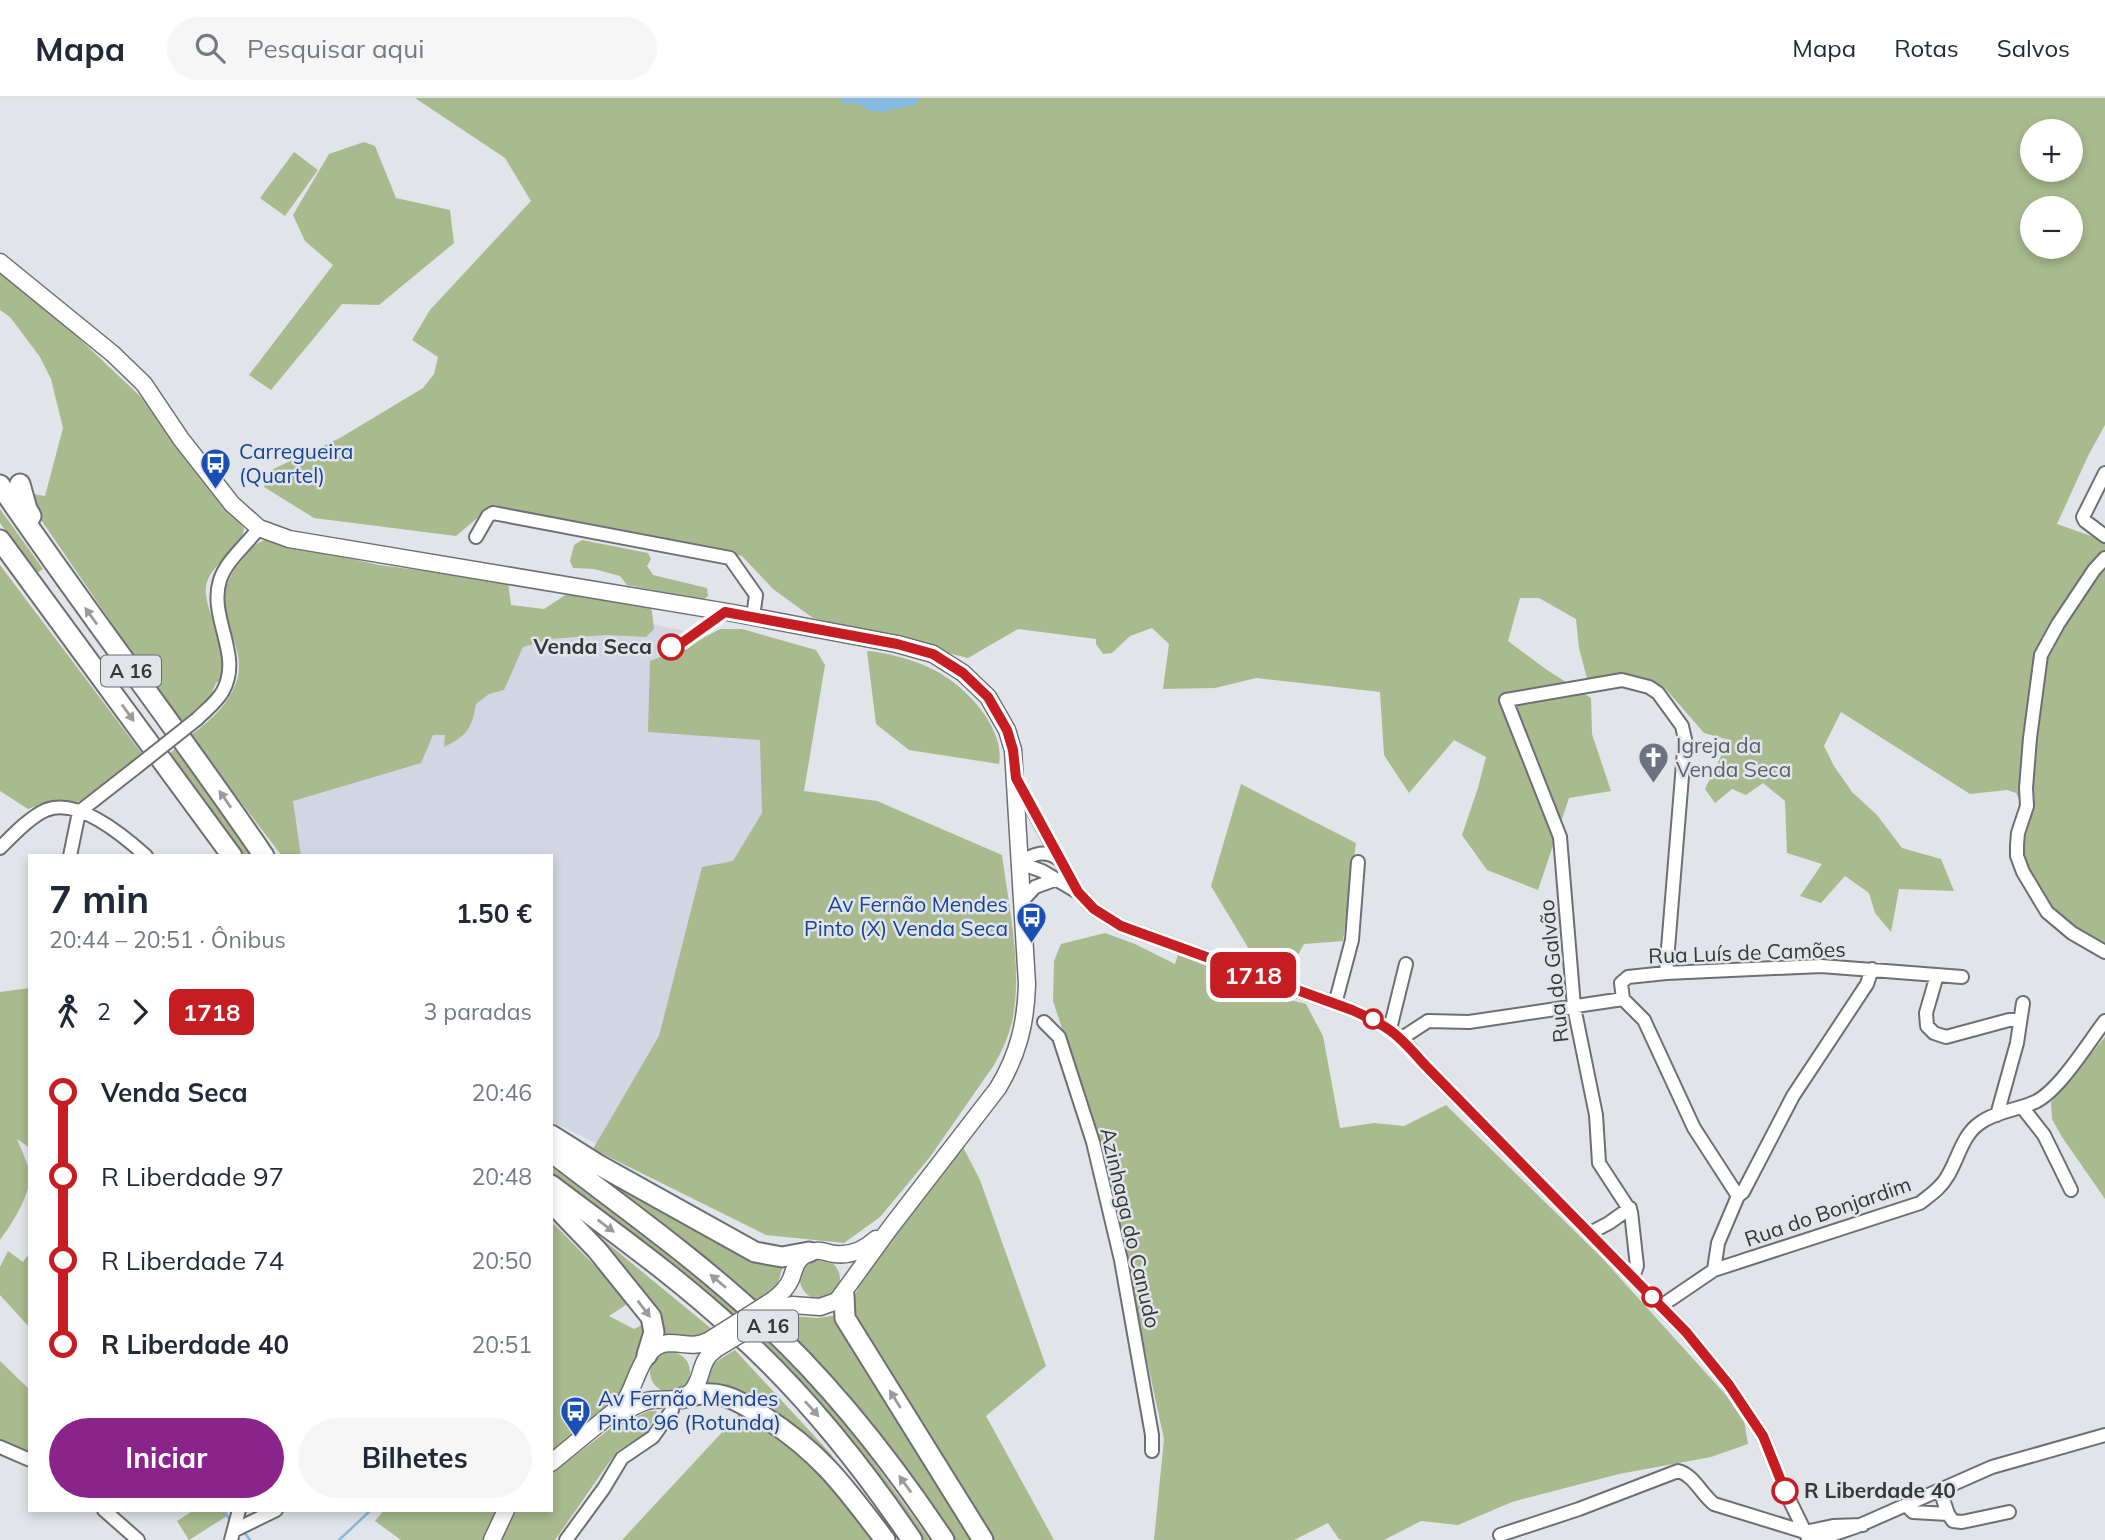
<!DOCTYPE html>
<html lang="pt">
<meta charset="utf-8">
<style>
:root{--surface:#fff;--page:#f6f6f7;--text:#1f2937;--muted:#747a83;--line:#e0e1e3;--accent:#8a248b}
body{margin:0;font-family:Mulish,sans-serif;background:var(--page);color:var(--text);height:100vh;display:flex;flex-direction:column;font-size:26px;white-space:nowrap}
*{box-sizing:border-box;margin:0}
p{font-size:23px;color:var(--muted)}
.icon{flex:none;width:38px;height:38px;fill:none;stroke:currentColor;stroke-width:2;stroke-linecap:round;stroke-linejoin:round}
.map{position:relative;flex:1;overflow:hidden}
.sheet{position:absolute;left:28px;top:756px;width:525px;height:658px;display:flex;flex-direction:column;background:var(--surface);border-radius:0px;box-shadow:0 4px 10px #0003}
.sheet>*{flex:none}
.badge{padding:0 14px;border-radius:10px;font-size:24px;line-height:46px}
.buttons{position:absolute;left:2020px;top:21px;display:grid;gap:14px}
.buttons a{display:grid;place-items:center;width:63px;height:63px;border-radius:50%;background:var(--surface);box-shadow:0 4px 10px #0003;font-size:35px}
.map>.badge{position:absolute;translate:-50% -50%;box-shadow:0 0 0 4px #fff}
.legs{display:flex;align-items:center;gap:10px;height:77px;padding:0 21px;font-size:23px}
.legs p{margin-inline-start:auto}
.head{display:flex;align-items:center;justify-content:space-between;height:119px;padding:0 21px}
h1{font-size:38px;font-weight:700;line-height:52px}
.action{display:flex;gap:14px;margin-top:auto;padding:14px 21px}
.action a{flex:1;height:80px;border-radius:42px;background:var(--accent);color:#fff;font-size:28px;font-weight:700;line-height:80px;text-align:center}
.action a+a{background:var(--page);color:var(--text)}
ul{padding:0 21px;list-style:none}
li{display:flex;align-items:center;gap:24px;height:84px;font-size:26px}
li i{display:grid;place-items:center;width:10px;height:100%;margin:0 9px;background:currentColor}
li i::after{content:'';width:18px;height:18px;margin:-9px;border:5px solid;border-radius:50%;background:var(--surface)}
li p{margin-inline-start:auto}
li:first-child i{background:linear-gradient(#0000 50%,currentColor 0)}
li:last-child i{background:linear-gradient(currentColor 50%,#0000 0)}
header{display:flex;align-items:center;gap:42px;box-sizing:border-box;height:98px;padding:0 35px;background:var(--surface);border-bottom:2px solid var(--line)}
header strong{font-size:33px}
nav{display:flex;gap:38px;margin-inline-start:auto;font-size:24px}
.search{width:490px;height:63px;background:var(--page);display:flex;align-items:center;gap:18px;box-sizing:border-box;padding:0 24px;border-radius:38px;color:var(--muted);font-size:26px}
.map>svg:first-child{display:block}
.built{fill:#d1d6e2}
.green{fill:#a8ba8e;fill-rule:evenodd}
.water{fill:#85bbe1}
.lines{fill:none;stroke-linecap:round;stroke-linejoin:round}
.stream{stroke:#85bbe1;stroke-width:2.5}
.minor-casing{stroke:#6d6f74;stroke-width:16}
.major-casing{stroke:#6d6f74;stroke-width:19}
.highway-casing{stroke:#6d6f74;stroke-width:23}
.minor{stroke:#fff;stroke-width:12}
.major{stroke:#fff;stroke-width:16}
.highway{stroke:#fff;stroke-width:19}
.minor-bridge-casing{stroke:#6d6f74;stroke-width:16;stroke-linecap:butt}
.major-bridge-casing{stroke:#6d6f74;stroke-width:19;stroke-linecap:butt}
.minor-bridge{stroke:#fff;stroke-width:12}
.major-bridge{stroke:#fff;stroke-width:16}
.oneway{fill:#9a9b9c}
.line-1-casing{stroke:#fff;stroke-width:16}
.line-1{stroke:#c61d23;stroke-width:10}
.stop-1-dot{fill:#fff;stroke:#c61d23;stroke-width:3.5}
.labels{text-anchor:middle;stroke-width:5;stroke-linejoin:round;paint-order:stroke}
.shield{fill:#e1e4e9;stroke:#696b6e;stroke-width:2}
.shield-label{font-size:19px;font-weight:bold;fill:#363739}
.transit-label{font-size:21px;fill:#164399;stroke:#e1e4e9;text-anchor:start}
.stop-label{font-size:21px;font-weight:bold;fill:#363739;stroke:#e1e4e9;text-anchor:end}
.worship-label{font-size:21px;fill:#5b616d;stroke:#e1e4e9;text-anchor:start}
.street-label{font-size:21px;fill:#363739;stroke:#e1e4e9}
</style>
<header>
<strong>Mapa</strong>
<div class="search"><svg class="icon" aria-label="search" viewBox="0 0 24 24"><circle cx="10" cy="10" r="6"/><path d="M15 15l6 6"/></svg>Pesquisar aqui</div>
<nav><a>Mapa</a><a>Rotas</a><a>Salvos</a></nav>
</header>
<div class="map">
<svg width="2105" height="1442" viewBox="0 0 2105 1442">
<rect width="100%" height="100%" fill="#e1e4e9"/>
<!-- built -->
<path class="built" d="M616,519L721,540L794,621L762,831L620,1057L551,1023V758H300L292,703L457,553Z"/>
<!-- green -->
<path class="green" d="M415,0H2105V327L2088,358L2057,426L2105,443V852L2053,815L2023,769L2021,705L2016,695L2007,692L1970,696L1841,614L1824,648L1834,668L1852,694L1877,717L1902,750L1941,761L1954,793L1899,791L1891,834L1875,815L1869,795L1845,778L1821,805L1800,798L1822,766L1787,755L1785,703L1763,685L1746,697L1732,691L1715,705L1705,691L1729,642L1704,635L1664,589L1637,579L1588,584L1579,550L1576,521L1539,500H1520L1508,543L1547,572L1591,600L1592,636L1611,693L1569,700L1538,792L1487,772L1462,737L1478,690L1486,659L1454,642L1409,695L1384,657L1380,594L1256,580L1215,590L1163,591L1169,546L1152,530L1130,538L1112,555L1103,556L1096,546V541L1018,531L968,560L813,520L773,491L742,458L488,411L456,438L314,420L264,389L269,373L340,340L423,290L434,276L438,259L412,242L430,212L531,103L505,60ZM2032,33H2070V72H2032ZM2032,110H2070V149H2032Z
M364,44L375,48L396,100L450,112L454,145L379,207L342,206L271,292L249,277L333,167L305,143L293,117L329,56Z
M294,54L318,72L285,118L260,100Z
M0,174L47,210L142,300L244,430C242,452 214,463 207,484C201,501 218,530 221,548C223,559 222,570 223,581L216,585L210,599L180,625L33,410L27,395L45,398L63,330L51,281L40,259L10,219L0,212Z
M0,411L43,471L37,475L0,425Z
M265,442L379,467L508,484L511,507L544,511L570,494L651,506L654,531L646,539L606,537L549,541L523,549L504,592L489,596L476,606C472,630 467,638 444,649L445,637H433L421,665L293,703L301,758H282L190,638C208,624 228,608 236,585C252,541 198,515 241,463C249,453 253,446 265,442Z
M582,442L648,455L651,461L647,468L653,477L707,490L708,498L703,502L627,487L620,478L594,471L573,470L570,463L574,447Z
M0,467L143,657L80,703L67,708L45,705L28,711L0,693Z
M720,531H742L816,552L825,567L804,693L877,703L1002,757C1009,810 1024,876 1011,928C1007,942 1001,955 994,967L930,1059L880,1119L844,1145L766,1137L593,1051L659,938L702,769L733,763L762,715L760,642L648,634L650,563L685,550Z
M867,553C885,554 914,562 930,570C962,584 1006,629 999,666L909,652L876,626Z
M175,651L252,758H240L167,658Z
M1241,686L1356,745L1343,843L1304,846L1284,881L1261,871L1211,788Z
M1105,835L1135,846L1175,866L1178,856L1276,898L1306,906L1323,938L1340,1030L1374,1025L1404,1028L1446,1007L1602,1160L1743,1316L1748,1346L1711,1359L1619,1376L1512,1404L1458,1427L1421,1423L1384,1442H1343L1339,1441L1328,1425L1294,1442H1154L1164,1341L1134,1202L1075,970L1053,903L1054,863L1061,846Z
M30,890V1050L17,1041C21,1051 26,1061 29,1072C34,1092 12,1126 0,1142V894Z
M2105,939V1101L2062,1039L2052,1021L2051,1004Z
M962,1047L980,1082L1046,1268L986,1318L1054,1442H993L852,1215L851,1206L863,1180Z
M551,1069L632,1128L742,1214L733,1220L551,1079Z
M592,1073L784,1164L777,1189L758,1204Z
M551,1123L630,1204L609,1218L634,1231L644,1226L646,1241C635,1255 637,1266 630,1280C612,1313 583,1335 551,1353Z
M589,1130L713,1232L703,1239L660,1240Z
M8,1153L23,1164L30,1154V1230L0,1197V1169Z
M800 1181a20 20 0 1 1 40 0a20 20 0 1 1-40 0Z
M837,1217L973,1442H953L882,1340L844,1291L780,1224L789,1218L818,1220Z
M760,1236L809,1283L845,1324L930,1442H918L752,1241Z
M735,1252L830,1355L893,1442L834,1370L704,1290C709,1265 714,1265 735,1252Z
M650 1274a20 20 0 1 1 40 0a20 20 0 1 1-40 0Z
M0,1263L30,1292V1357L0,1344Z
M649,1313H657L647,1335L617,1353L555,1442H501L509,1424L517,1412H551V1376L611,1330Z
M739,1316L802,1356L844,1406L871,1442H622Z
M194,1412H223L227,1418L189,1442L177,1423Z
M384,1412H498L485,1442H401L375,1423Z"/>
<!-- water -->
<path class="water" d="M840,0H921L914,7L882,14L871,13L857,5L844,6Z"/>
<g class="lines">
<!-- stream -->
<path class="stream" d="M224,1412L231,1424
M244,1434L250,1442
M339,1442L371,1412"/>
<defs>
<path id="minor" d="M2105,375L2083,419L2085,423L2105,438
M476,439L488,418L493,415L730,460L756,497L753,519
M2105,460L2094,472L2058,526L2041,557L2030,640L2026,690L2027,708L2018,735L2017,747V758L2023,774L2047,814L2072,835L2105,854
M197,621C206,612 217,604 223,593C243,556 208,520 220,482C226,463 247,446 259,430
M1017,683L1078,794L1094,811L1121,828L1352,912C1388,928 1398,935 1423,965L1686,1234L1729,1287L1763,1338L1785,1393L1809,1442
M79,714L134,671
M0,750C13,737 30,719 46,712C78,699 124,738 146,758
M70,758L79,714
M1020,765L1042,773L1076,793
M1020,765C1034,755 1046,751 1060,762
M1023,802L1035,789L1057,781
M1937,877L1926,915L1927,928L1934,935L1946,939L2009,922H2020
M1623,901L1644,922L1694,1030L1738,1098
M1335,906L1352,842L1358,764
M1044,924L1059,939L1093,1044L1121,1162L1152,1337V1353
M1390,931L1406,866
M1402,940L1428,923L1469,924L1623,901L1621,885L1628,879L1666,875L1821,868L1962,879
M2022,1009L2044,1037L2071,1092
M1997,1017L2017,945L2023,905
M1590,1135L1609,1125L1630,1110
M1714,1172L1718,1145L1738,1098L1743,1094L1793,998L1867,886L1872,871
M1633,1179L1637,1168L1631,1114L1599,1065L1596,1017L1574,909L1560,739L1506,602L1622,582L1649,589L1658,595L1682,628L1685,641L1666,875
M1661,1208L1714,1172L1920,1105C1930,1097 1941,1090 1947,1079C1958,1062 1962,1037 1980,1025C1996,1013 2018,1012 2035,1004C2059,993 2088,945 2105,923
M0,1349L30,1362
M1906,1407L1913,1414L1948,1416L1940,1392
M104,1412L138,1442
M1948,1416L1953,1423L1962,1424L2009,1414
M235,1432L276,1412
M1500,1437L1579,1411L1678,1373C1694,1377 1701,1396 1714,1406L1805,1434L1833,1428L1863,1427
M231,1442L239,1412
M566,1442L604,1390L622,1360L653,1339L672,1312L673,1302
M1817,1442L1858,1428L1992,1369L2105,1337"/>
<path id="major" d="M0,164L113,256L144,286L181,341L232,406L259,430L289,441L733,515L897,546L933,556L963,575L988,599L1007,632L1013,652L1027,886C1026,925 1018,957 998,990L890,1130L837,1203L820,1209L792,1207L782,1211
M773,1202C781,1196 787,1190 791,1181C795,1170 796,1160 809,1155C819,1150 826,1155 835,1156C851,1158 865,1151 876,1141
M617,1318C627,1312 637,1306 647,1303C662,1299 678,1306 691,1294C704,1281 698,1263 716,1251
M551,1365L624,1305C637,1286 641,1246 669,1245C684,1245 694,1250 708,1243
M492,1442L506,1412"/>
<path id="highway" d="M20,386L27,411L31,418
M0,387C85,512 178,632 264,758
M0,442L232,758
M551,1037L597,1066L755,1154L782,1159L809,1154
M551,1054C620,1107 692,1158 756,1217C829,1283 890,1361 944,1442
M551,1087C613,1134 677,1179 734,1232C803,1294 860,1365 912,1442
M551,1104L597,1152L651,1219L654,1234L647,1257
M844,1197L845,1220L983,1442
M682,1300C718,1289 734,1300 763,1318C820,1354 845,1389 885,1442"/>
</defs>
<!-- minor casing -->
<use href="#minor" class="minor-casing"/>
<!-- major casing -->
<use href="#major" class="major-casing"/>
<!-- highway casing -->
<use href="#highway" class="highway-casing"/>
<!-- minor -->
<use href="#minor" class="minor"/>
<!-- major -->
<use href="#major" class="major"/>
<!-- highway -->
<use href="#highway" class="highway"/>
<defs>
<path id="minor-bridge" d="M134,671L197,621"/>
<path id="major-bridge" d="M708,1243L773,1202
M716,1251L782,1211"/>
</defs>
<!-- minor-bridge casing -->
<use href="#minor-bridge" class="minor-bridge-casing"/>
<!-- major-bridge casing -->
<use href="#major-bridge" class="major-bridge-casing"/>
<!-- minor-bridge -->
<use href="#minor-bridge" class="minor-bridge"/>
<!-- major-bridge -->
<use href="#major-bridge" class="major-bridge"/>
</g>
<!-- one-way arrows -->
<defs><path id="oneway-solid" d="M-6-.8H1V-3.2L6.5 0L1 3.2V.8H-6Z" transform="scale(1.75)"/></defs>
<g class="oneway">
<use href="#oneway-solid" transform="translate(91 518) rotate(-126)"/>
<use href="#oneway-solid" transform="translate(128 615) rotate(54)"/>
<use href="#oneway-solid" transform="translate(225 701) rotate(-125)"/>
<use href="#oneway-solid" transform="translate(606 1128) rotate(37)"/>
<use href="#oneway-solid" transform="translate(718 1183) rotate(-140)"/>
<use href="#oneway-solid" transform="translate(644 1211) rotate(53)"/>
<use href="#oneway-solid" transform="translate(895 1301) rotate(-122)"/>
<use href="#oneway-solid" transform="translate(812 1311) rotate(48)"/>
<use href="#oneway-solid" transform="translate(905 1386) rotate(-126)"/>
</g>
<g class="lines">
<defs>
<path id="line-1" d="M671,549L683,544L725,514L897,546L933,556L963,575L988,599L1007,632L1013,652L1016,680L1078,794L1094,811L1121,828L1352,912C1388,928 1397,935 1423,965L1686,1234L1729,1287L1763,1338L1785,1393"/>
</defs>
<!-- line-1 casing -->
<use href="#line-1" class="line-1-casing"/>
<!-- line-1 -->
<use href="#line-1" class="line-1"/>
</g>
<!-- icons -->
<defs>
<symbol id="bus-pin" viewBox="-11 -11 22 30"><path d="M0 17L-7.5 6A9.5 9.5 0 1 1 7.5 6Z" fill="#1a4fb4" stroke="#e1e4e9"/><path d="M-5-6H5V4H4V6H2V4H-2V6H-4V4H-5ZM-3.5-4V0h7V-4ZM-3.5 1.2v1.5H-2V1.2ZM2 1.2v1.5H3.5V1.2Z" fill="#fff"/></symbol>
<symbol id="church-pin" viewBox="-11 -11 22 30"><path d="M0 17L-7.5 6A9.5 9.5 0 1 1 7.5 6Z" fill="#6b7280" stroke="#e1e4e9"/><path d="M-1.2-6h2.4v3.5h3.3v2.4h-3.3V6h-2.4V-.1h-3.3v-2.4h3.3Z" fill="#fff"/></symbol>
</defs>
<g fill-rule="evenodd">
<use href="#bus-pin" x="198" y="348" width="35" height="47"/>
<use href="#church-pin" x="1636" y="642" width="35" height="47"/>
<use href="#bus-pin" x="1014" y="802" width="35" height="47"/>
<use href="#bus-pin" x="558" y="1296" width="35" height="47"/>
</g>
<!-- markers -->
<g class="stop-1-dot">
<circle cx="671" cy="549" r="12"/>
<circle cx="1373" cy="921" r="9"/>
<circle cx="1652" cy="1199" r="9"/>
<circle cx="1785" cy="1393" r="12"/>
</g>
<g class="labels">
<!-- shield labels -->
<g class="shield">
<rect x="101" y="557.5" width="60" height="31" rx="5"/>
<rect x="738" y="1212.5" width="60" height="31" rx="5"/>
</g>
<g class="shield-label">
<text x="131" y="580">A 16</text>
<text x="768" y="1235">A 16</text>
</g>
<!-- transit labels -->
<g class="transit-label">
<text x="239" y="361">Carregueira<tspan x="239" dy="24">(Quartel)</tspan></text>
<text x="1008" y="814" text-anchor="end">Av Fernão Mendes<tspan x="1008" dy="24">Pinto (X) Venda Seca</tspan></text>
<text x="598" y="1308">Av Fernão Mendes<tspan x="598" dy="24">Pinto 96 (Rotunda)</tspan></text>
</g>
<!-- stop labels -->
<g class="stop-label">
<text x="652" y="556">Venda Seca</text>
<text x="1804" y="1400" text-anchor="start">R Liberdade 40</text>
</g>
<!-- worship labels -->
<g class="worship-label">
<text x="1676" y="655">Igreja da<tspan x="1676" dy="24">Venda Seca</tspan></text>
</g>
<!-- street labels -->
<g class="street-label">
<text transform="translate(1747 855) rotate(-2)" y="7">Rua Luís de Camões</text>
<text transform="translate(1554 873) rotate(-96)" y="7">Rua do Galvão</text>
<text transform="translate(1828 1114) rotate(-19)" y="7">Rua do Bonjardim</text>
<text transform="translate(1130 1130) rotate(77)" y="7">Azinhaga do Canudo</text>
</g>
</g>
</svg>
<div class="buttons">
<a>+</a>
<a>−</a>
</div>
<b class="badge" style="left:1253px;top:877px;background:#c61d23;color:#fff">1718</b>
<section class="sheet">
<div class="head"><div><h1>7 min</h1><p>20:44 – 20:51 · Ônibus</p></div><b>1.50 €</b></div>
<div class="legs"><svg class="icon" aria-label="walk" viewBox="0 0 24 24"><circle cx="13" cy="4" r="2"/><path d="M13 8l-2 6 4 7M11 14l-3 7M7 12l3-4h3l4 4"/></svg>2<svg class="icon" aria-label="forward" viewBox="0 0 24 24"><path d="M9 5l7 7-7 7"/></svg><b class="badge" style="background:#c61d23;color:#fff">1718</b><p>3 paradas</p></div>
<ul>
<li><i style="color:#c61d23"></i><b>Venda Seca</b><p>20:46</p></li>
<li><i style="color:#c61d23"></i><span>R Liberdade 97</span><p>20:48</p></li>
<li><i style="color:#c61d23"></i><span>R Liberdade 74</span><p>20:50</p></li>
<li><i style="color:#c61d23"></i><b>R Liberdade 40</b><p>20:51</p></li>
</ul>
<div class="action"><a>Iniciar</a><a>Bilhetes</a></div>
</section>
</div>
